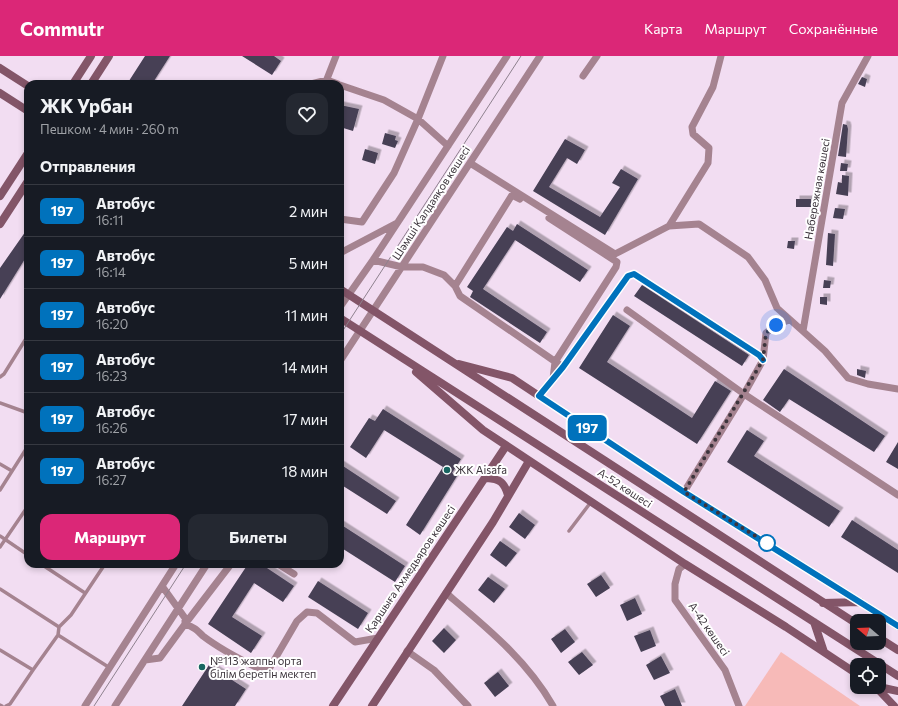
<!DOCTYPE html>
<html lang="ru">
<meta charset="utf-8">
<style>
:root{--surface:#171b24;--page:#242831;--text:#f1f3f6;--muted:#9ea1a6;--line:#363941;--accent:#db2777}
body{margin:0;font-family:Commissioner,sans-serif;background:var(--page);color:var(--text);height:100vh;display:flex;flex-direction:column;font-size:15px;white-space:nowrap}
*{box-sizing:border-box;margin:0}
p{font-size:13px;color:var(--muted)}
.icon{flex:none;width:22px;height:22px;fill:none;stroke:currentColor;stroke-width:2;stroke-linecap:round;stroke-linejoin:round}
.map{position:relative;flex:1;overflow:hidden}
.details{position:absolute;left:24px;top:24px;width:320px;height:488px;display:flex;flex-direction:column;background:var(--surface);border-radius:12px;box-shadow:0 2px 6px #0003}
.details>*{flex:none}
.badge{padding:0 8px;border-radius:6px;font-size:14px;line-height:26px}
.needle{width:26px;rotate:289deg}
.controls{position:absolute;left:850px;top:558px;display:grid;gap:8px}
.controls a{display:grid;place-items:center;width:36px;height:36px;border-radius:8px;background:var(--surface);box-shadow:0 2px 6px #0003;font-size:20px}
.you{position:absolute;width:20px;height:20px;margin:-10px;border:3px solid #fff;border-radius:50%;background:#1a73e8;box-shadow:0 0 0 6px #1a73e833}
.map>.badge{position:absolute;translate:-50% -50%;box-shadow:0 0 0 2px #fff}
h2{padding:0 16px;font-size:15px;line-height:36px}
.round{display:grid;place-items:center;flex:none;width:42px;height:42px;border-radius:12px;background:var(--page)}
.summary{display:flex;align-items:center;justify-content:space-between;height:68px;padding:0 16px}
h1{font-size:19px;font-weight:700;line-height:30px}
.action{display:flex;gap:8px;margin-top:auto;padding:8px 16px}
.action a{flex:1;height:46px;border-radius:12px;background:var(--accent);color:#fff;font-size:16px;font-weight:700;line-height:46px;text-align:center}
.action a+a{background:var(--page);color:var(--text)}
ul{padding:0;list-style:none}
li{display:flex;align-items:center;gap:12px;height:52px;padding:0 16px;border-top:1px solid var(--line)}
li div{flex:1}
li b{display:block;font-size:15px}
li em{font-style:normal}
li .badge{min-width:44px;font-weight:700;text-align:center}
header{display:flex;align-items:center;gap:24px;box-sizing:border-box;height:56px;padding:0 20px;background:var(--accent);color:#fff}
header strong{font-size:19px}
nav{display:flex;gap:22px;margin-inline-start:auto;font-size:14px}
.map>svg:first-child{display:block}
.green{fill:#f7bab8}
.building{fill:#474055;filter:url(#shadow)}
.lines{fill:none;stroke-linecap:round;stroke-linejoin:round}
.lane{stroke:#a58390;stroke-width:3.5}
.street{stroke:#a58390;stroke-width:7}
.secondary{stroke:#835568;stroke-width:8}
.tram{stroke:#8e818e;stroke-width:1}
.line-casing{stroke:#fff;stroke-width:9}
.line{stroke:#0072bc;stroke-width:6}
.walk{stroke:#3c343c;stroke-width:4;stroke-dasharray:0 7.2}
.poi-dot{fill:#186561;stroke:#fff;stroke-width:1.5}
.stop-dot{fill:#fff;stroke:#0072bc;stroke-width:2}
.labels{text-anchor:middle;stroke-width:4;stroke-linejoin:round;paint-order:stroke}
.street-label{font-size:11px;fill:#3c343c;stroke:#fff}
.poi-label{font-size:11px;fill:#3c343c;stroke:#fff;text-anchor:start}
</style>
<header>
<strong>Commutr</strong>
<nav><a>Карта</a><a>Маршрут</a><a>Сохранённые</a></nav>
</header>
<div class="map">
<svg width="898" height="650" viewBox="0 0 898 650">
<defs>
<filter id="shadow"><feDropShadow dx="3.5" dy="-3.5" stdDeviation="0" flood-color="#0004"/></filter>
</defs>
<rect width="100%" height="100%" fill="#f2ddf2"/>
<!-- green -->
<path class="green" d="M781,596L860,650H745Z"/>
<!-- building -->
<path class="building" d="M145,0H170L152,28H127Z
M242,0H274L281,5L272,19Z
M862,21L867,23L865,31L858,28Z
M340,49L359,53L353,75L340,71Z
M843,68L847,69L848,73L846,101L838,100Z
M385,77L396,80L395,84L398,85L395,92L382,88Z
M565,83L585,94L577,108L567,102L549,131L600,161L620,131L612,127L621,113L638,123L605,179L533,135Z
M365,93L378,97L375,108L362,104Z
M841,107L848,108L847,115H840Z
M842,119L849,120L848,140L836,138L838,126L842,127Z
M796,143H811V151H796Z
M835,152L845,153L843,163L833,162Z
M517,168L588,214L580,226L515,184L483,233L547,276L540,287L470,241L473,235L467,231L507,171L513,175Z
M28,172V198L0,243V212Z
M828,177L835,178L833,210L826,209Z
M788,185H795L794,193L787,192Z
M824,224L831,225L830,232H823Z
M642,229L749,299L742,310L634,240Z
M820,241H827V249L820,248Z
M613,259L630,270L607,306L692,362L715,325L731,335L697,388L579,312Z
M784,313L885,380L874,396L789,343L780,356L763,344Z
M857,313L866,315L865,322L857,319Z
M383,353L461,403L452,417L457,420L420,479L406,469L443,411L384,374L366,402L350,391L369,362L375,365Z
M747,374L764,385L754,400L840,455L829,471L727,406Z
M898,386V413L886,406Z
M340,408L396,445L387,458L340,428Z
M519,457L535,469L525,483L509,471Z
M852,464L898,494V517L841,481Z
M340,468L405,510L395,526L340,491Z
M500,485L517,497L506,511L490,499Z
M248,508H261L294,530L283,546L254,527L232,561L262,580L251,597L208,568Z
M601,519L610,532L596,541L587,528Z
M488,521L505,533L494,547L478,534Z
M318,525L368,557L358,573L308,541Z
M635,542L642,558L627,565L620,549Z
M444,572L456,584L444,597L432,585Z
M565,573L575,586L561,597L551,583Z
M650,574L656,590L641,596L634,580Z
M582,596L593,609L579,619L568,606Z
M661,600L670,617L654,624L646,609Z
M209,609L246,633L235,650H182Z
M498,616L509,630L495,641L484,627Z
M675,633L682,650H665L660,640Z"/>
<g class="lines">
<!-- lane -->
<path class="lane" d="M0,321L4,318L27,281
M0,347L28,357
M0,408L12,415
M0,434L28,390
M569,475L591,446
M0,480L28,499
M0,491L28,450
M41,508L85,537
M105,508L71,559L59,571L58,579L110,612
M0,533L59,571
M0,594L33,614L58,579
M0,649L2,650
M6,650L10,648L33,614"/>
<!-- street -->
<path class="street" d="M583,20L597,0
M311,28L327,24L338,28
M325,28L336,0
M340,29L384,44L418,63L448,90
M470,107L615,198L669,170L699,168L748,201L765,224L777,252L825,295L848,322L868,328L898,333
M549,162L617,206L616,211L555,306L553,323
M340,163L362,166L394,117L418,63L443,0
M669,170L708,107L709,92L693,78L692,71L713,31L721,0
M340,197L397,167
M373,204L402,211H423L444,219L455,230L460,240L563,311L539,340
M455,230L512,139L520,143
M340,251L373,204L507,0
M627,254L744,338L763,304L766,277L776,269L789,264
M803,275L842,47L868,0
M340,305L540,0
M563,311L628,220L634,218L759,299L763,304
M684,436L744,338L898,439
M231,508L185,568C194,571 197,574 203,580C220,593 245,606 264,615L269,613L297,565L307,556L317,557L355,586L378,582
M278,508L294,518
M685,508L679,513L675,528V544L725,614L739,650
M446,537C486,571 527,604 553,650
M407,595L434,614L468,650
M145,604L160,602L185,568V562L162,530
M85,650L176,508
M115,650L207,508"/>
<!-- secondary -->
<path class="secondary" d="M0,12L28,30
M73,28L91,0
M91,28L109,0
M0,37L28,55
M0,140L28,97
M0,168L28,125
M340,233L857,568
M340,262L898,620
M459,308L512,322L684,436L898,570
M416,316L483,374L685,508L786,571L857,618
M487,422C500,423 504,426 508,439
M823,547L860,546
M814,566L824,596
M879,582L898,594
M876,631L894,650
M879,631L898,635
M333,650L506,390
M372,650L493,466L529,405"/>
<!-- tram -->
<path class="tram" d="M340,279L521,0
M94,650L186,508"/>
</g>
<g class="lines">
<defs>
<path id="line" d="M763,304L759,299L634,218L628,220L563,311L539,340L684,436L898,570"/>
</defs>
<!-- line casing -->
<use href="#line" class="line-casing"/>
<!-- line -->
<use href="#line" class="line"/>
<!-- walk -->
<path class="walk" d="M767,487L684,436L763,304L766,277L776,269"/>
</g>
<!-- markers -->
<g class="poi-dot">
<circle cx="447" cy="414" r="4"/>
<circle cx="202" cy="611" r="4"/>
</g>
<circle class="stop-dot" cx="767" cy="487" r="8"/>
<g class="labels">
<!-- street labels -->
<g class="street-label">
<text transform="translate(817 133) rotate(-80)" y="4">Набережная көшесі</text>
<text transform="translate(431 147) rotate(-57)" y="4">Шәмші Қалдаяқов көшесі</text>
<text transform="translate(625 432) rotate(33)" y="4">А-52 көшесі</text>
<text transform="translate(410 513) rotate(-56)" y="4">Қаршыға Ахмедьяров көшесі</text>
<text transform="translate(709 573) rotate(55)" y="4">А-42 көшесі</text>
</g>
<!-- poi labels -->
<g class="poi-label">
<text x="455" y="418">ЖК Aisafa</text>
<text x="210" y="609">№113 жалпы орта<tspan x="210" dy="13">білім беретін мектеп</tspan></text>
</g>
</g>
</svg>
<div class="controls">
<a><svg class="needle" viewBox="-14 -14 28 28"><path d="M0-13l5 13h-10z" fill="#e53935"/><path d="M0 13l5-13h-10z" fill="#9ea1a6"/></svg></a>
<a><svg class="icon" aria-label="locate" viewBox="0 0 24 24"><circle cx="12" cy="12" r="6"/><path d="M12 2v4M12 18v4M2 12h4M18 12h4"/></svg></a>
</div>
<div class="you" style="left:776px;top:269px"></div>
<b class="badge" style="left:587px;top:372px;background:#0072bc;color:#fff">197</b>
<section class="details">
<div class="summary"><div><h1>ЖК Урбан</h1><p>Пешком · 4 мин · 260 m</p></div><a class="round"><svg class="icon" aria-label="heart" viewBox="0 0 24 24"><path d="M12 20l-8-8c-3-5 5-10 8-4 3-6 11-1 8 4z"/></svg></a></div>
<h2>Отправления</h2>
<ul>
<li><span class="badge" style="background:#0072bc;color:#fff">197</span><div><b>Автобус</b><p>16:11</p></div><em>2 мин</em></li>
<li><span class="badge" style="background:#0072bc;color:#fff">197</span><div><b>Автобус</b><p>16:14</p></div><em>5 мин</em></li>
<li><span class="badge" style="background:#0072bc;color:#fff">197</span><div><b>Автобус</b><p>16:20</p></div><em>11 мин</em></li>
<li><span class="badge" style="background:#0072bc;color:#fff">197</span><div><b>Автобус</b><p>16:23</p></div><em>14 мин</em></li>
<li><span class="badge" style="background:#0072bc;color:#fff">197</span><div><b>Автобус</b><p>16:26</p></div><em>17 мин</em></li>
<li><span class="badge" style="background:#0072bc;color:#fff">197</span><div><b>Автобус</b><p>16:27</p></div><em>18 мин</em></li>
</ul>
<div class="action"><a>Маршрут</a><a>Билеты</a></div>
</section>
</div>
